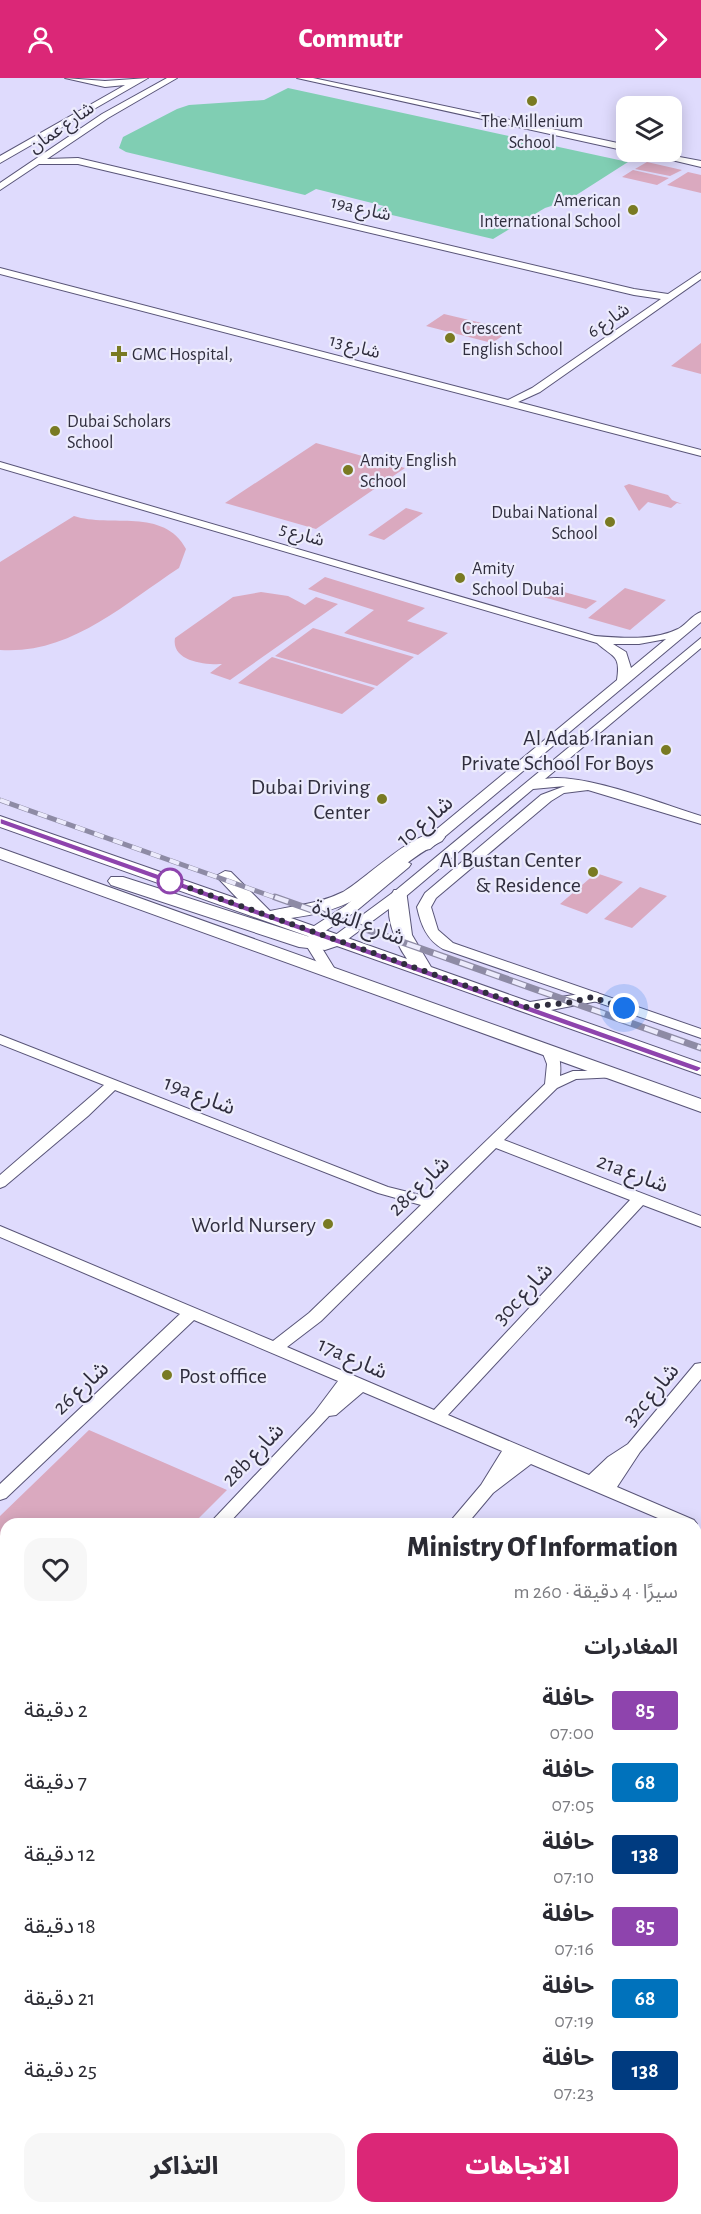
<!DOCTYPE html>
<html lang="ar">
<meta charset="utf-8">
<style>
:root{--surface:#fff;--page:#f7f7f7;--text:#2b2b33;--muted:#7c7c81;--accent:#db2777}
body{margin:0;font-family:"Alegreya Sans","Noto Sans Arabic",sans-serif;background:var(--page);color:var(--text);direction:rtl;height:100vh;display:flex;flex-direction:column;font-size:22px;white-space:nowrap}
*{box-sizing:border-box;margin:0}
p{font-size:20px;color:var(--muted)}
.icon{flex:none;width:33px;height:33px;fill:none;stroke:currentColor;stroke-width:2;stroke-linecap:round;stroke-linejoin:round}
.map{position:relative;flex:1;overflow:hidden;direction:ltr}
.sheet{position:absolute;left:0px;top:1440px;width:702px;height:696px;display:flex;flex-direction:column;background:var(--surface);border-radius:18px 18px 0 0;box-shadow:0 3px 15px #0003;direction:rtl}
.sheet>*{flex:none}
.badge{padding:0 12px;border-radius:4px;font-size:21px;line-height:39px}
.controls{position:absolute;left:616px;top:18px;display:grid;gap:12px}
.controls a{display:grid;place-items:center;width:66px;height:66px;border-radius:12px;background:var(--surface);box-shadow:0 3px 15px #0003;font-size:30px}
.you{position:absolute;width:30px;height:30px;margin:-15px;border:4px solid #fff;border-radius:50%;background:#1a73e8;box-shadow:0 0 0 9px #1a73e833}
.map>.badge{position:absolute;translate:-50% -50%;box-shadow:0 0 0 3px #fff}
h2{padding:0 24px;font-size:22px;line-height:54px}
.round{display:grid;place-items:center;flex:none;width:63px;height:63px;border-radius:18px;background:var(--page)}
.head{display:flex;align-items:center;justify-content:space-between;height:102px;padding:0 24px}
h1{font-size:28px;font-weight:800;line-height:45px}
.cta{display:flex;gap:12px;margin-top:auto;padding:12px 24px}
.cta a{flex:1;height:69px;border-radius:18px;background:var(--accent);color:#fff;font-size:24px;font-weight:800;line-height:69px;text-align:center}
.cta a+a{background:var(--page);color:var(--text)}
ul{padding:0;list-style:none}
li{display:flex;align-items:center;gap:18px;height:72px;padding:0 24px}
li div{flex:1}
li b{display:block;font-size:22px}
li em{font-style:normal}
li .badge{min-width:66px;font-weight:700;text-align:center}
header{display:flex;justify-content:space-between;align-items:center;height:78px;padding:0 24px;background:var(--accent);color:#fff;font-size:27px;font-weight:800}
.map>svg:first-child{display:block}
.green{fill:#daa9bf}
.water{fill:#80ceb3}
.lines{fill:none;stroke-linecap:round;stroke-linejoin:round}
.minor-casing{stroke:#595578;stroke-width:2}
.major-casing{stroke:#595578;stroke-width:2}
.minor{fill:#fff;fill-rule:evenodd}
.major{fill:#fff;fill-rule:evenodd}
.rail-far1-casing{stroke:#8e8ba5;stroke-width:5}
.rail-casing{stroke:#8e8ba5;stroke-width:7}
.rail-far1{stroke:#ecebfc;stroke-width:4;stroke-dasharray:10;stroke-linecap:butt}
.rail{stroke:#ecebfc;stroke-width:4.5;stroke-dasharray:14;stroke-linecap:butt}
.line{fill:#8e44ad;stroke:#fff;stroke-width:1.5}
.walk{stroke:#302e3e;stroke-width:6;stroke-dasharray:0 10.8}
.poi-dot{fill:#797a22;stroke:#ecebfc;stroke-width:2}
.stop-dot{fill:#fff;stroke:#8e44ad;stroke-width:3}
.labels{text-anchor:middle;stroke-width:4.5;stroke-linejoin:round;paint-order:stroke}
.far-poi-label{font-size:18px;fill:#302e3e;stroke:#ecebfc;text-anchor:start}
.far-street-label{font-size:18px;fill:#302e3e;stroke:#ecebfc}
.poi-label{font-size:22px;fill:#302e3e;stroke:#ecebfc;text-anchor:end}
.street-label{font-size:22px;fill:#302e3e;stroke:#ecebfc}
</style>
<header><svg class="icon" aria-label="forward" viewBox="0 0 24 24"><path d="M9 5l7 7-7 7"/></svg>Commutr<svg class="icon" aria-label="person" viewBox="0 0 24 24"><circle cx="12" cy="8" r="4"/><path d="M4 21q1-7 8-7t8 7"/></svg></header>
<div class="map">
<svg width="701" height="2136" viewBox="0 0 701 2136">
<rect width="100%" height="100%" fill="#dfdbfd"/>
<!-- green -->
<path class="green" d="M647,84L682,92L670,98L635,91Z
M633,92L669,100L657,107L622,99Z
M688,94L701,97V115L667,107Z
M444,236L511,252L492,265L426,248Z
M701,265V296L671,288Z
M316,365L405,390L316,451L225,425Z
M629,406L668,417L672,422L682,426L677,425L671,430L648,424L639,433L624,408Z
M406,430L423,435L384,462L368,457Z
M74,438C110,450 164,429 186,471L179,490C124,526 70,577 0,572V484Z
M325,499L425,530L407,543L448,555L418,577L344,555L374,532L308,511Z
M625,510L666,522L630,552L588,540Z
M553,511L597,523L586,531L543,519Z
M261,514L288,518L305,527L316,519L338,526L230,602L210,595L222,586C204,587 171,583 175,560L233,519Z
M313,550L414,579L377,608L275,578Z
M272,579L375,610L342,636L238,605Z
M596,795L623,804L587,836L560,826Z
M640,809L667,818L632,850L604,841Z
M89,1352L227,1412L193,1446H6V1637L0,1643V1438Z"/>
<!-- water -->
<path class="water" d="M288,10L628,84L567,123L545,130L493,161L375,133L384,128L316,111L305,117L126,74L119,70L123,59L177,31L189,27L264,22Z"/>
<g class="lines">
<defs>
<path id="minor" d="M65,0L105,3L148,0L0,85V78L125,7L105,9Z
M167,0H177L108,40L47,81L78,80L634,211L668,216L701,194V201L540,314L518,324L701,372V378L0,196V190L508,322L532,310L661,221L634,217L78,86H39L0,112V105L102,36Z
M297,0H313L627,67V73Z
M638,74H653L701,83V89Z
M0,384L595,558C620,560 655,563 678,551C687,546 692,537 701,534V544L430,771L425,772L418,768L420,765L617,602C621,576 613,580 597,565L0,390ZM666,561L631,590L626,574L613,566H639Z
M701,560V570L545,701C582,694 662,726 701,738V746L588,712L564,715L551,723L436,820L431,829L438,852L453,865L701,951V960L443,871C427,862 421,847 417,829L425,815L541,717L565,708L533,711L405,819L344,864H334L332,861L334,858L395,813Z
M404,782L411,786L409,789L355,834L322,855L320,867L336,893L334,896H324L306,867L311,850L345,828L399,783Z
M0,957L388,1109L428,1119L545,1006L547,986L542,973L544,970L549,969C561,972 561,987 560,998L573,993H618L620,996L618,999L576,1001L557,1010L504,1062L701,1138V1149L643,1127L448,1337L589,1397L608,1379L628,1366L695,1286L701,1285V1301L640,1374L617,1409L694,1442L697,1446L696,1447L672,1446L531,1386L493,1415L467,1446H448L481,1407L502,1373L363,1314L336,1337L329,1338L228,1446H209L314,1335L338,1303L194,1242L6,1420L0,1422V1406L180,1236L0,1159V1148L273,1263L309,1235L421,1127L378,1115L115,1012L88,1038L5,1108L0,1110V1097L104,1007L0,966ZM496,1070L630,1122L434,1332L287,1269L321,1243Z
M696,1618L701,1620V1634L696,1632Z
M6,1664V1683L0,1685V1666Z
M0,1722L6,1724V1739L0,1737Z
M701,1782V1803L696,1805V1784Z
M6,1828V1849L0,1851V1830Z
M0,1974L6,1976V1995L0,1993Z
M696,2088L701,2090V2110L696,2108Z
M9,2130H33L30,2136H6Z
M252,2130H282L285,2136H255Z"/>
<path id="major" d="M0,738L238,821L216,798L225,793L231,794L270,833C296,827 319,826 343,814C366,801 417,749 442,755L445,759L442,763C411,778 387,803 357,820C337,832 314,837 291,840L407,881C395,864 381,832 394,812H406L412,857L431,889L530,924L592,914L598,915L601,919L598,923L551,932L701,985V997L337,868L325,872L299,869L111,807L108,803L111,799H123L316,861L0,749Z
M0,770L701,1021V1034L0,781Z"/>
</defs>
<!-- minor casing -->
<use href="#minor" class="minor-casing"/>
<!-- major casing -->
<use href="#major" class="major-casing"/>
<!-- minor -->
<use href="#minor" class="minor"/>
<!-- major -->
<use href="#major" class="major"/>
<defs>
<path id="rail-far1" d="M0,722L279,821"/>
<path id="rail" d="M275,819L701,970"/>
</defs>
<!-- rail-far1 casing -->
<use href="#rail-far1" class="rail-far1-casing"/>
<!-- rail casing -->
<use href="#rail" class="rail-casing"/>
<!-- rail-far1 -->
<use href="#rail-far1" class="rail-far1"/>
<!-- rail -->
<use href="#rail" class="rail"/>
</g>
<!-- line -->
<path class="line" d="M0,740L701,989V991L697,994L0,746Z"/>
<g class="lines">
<!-- walk -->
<path class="walk" d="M170,803L526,929L567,925L592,919L624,930"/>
</g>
<!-- markers -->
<g class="poi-dot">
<circle cx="532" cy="23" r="6"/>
<circle cx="633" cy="132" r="6"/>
<circle cx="450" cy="260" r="6"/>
<path d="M116 267h6v6h6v6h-6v6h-6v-6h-6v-6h6z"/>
<circle cx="55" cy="353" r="6"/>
<circle cx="348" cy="392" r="6"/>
<circle cx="610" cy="444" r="6"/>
<circle cx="460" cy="500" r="6"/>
<circle cx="666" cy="672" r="6"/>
<circle cx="382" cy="721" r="6"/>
<circle cx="593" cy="794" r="6"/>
<circle cx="328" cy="1146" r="6"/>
<circle cx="167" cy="1297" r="6"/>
</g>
<circle class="stop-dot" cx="170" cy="803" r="12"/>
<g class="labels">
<!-- far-poi labels -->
<g class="far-poi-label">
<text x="532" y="49" text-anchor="middle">The Millenium<tspan x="532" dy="21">School</tspan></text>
<text x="621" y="128" text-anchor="end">American<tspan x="621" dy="21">International School</tspan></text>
<text x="462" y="256">Crescent<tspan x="462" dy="21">English School</tspan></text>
<text x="132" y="282">GMC Hospital,</text>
<text x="67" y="349">Dubai Scholars<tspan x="67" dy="21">School</tspan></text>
<text x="360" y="388">Amity English<tspan x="360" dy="21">School</tspan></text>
<text x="598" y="440" text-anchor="end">Dubai National<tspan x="598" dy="21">School</tspan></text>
<text x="472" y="496">Amity<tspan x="472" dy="21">School Dubai</tspan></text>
</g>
<!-- far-street labels -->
<g class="far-street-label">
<text transform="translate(61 49) rotate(-35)" y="6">شارع عمان</text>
<text transform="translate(361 130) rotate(13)" y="6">19a شارع</text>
<text transform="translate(608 242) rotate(-35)" y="6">شارع 6</text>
<text transform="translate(355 268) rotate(15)" y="6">شارع 13</text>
<text transform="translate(302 456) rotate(16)" y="6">شارع 5</text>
</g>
<!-- poi labels -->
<g class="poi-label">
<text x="654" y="667">Al Adab Iranian<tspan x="654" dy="25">Private School For Boys</tspan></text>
<text x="370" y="716">Dubai Driving<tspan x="370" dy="25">Center</tspan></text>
<text x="581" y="789">Al Bustan Center<tspan x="581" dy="25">&amp; Residence</tspan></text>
<text x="316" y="1154">World Nursery</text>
<text x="179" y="1305" text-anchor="start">Post office</text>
</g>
<!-- street labels -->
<g class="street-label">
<text transform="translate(424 742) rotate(-40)" y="8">شارع 10</text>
<text transform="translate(359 843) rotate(20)" y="8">شارع النهدة</text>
<text transform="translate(200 1016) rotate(21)" y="8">19a شارع</text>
<text transform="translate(633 1094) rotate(21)" y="8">21a شارع</text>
<text transform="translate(418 1107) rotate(-44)" y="8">28c شارع</text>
<text transform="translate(522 1215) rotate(-47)" y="8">30c شارع</text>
<text transform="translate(353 1279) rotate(24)" y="8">17a شارع</text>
<text transform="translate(80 1309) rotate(-43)" y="8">شارع 26</text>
<text transform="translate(650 1316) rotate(-50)" y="8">32c شارع</text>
<text transform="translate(252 1376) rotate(-46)" y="8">28b شارع</text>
</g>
</g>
</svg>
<div class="controls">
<a><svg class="icon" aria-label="layers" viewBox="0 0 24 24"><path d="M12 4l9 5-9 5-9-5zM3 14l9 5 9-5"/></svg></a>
</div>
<div class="you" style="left:624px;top:930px"></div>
<section class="sheet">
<div class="head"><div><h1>Ministry Of Information</h1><p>سيرًا · 4 دقيقة · 260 m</p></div><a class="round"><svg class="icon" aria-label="heart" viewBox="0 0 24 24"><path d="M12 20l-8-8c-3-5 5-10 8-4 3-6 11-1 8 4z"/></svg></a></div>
<h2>المغادرات</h2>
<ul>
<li><span class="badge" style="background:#8e44ad;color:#fff">85</span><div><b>حافلة</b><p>07:00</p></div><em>2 دقيقة</em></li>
<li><span class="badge" style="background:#0072bc;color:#fff">68</span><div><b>حافلة</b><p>07:05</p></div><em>7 دقيقة</em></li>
<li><span class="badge" style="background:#003b80;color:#fff">138</span><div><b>حافلة</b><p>07:10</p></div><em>12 دقيقة</em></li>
<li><span class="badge" style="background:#8e44ad;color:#fff">85</span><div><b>حافلة</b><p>07:16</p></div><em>18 دقيقة</em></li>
<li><span class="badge" style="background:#0072bc;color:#fff">68</span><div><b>حافلة</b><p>07:19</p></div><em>21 دقيقة</em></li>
<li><span class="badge" style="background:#003b80;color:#fff">138</span><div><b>حافلة</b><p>07:23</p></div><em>25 دقيقة</em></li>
</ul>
<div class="cta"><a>الاتجاهات</a><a>التذاكر</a></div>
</section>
</div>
